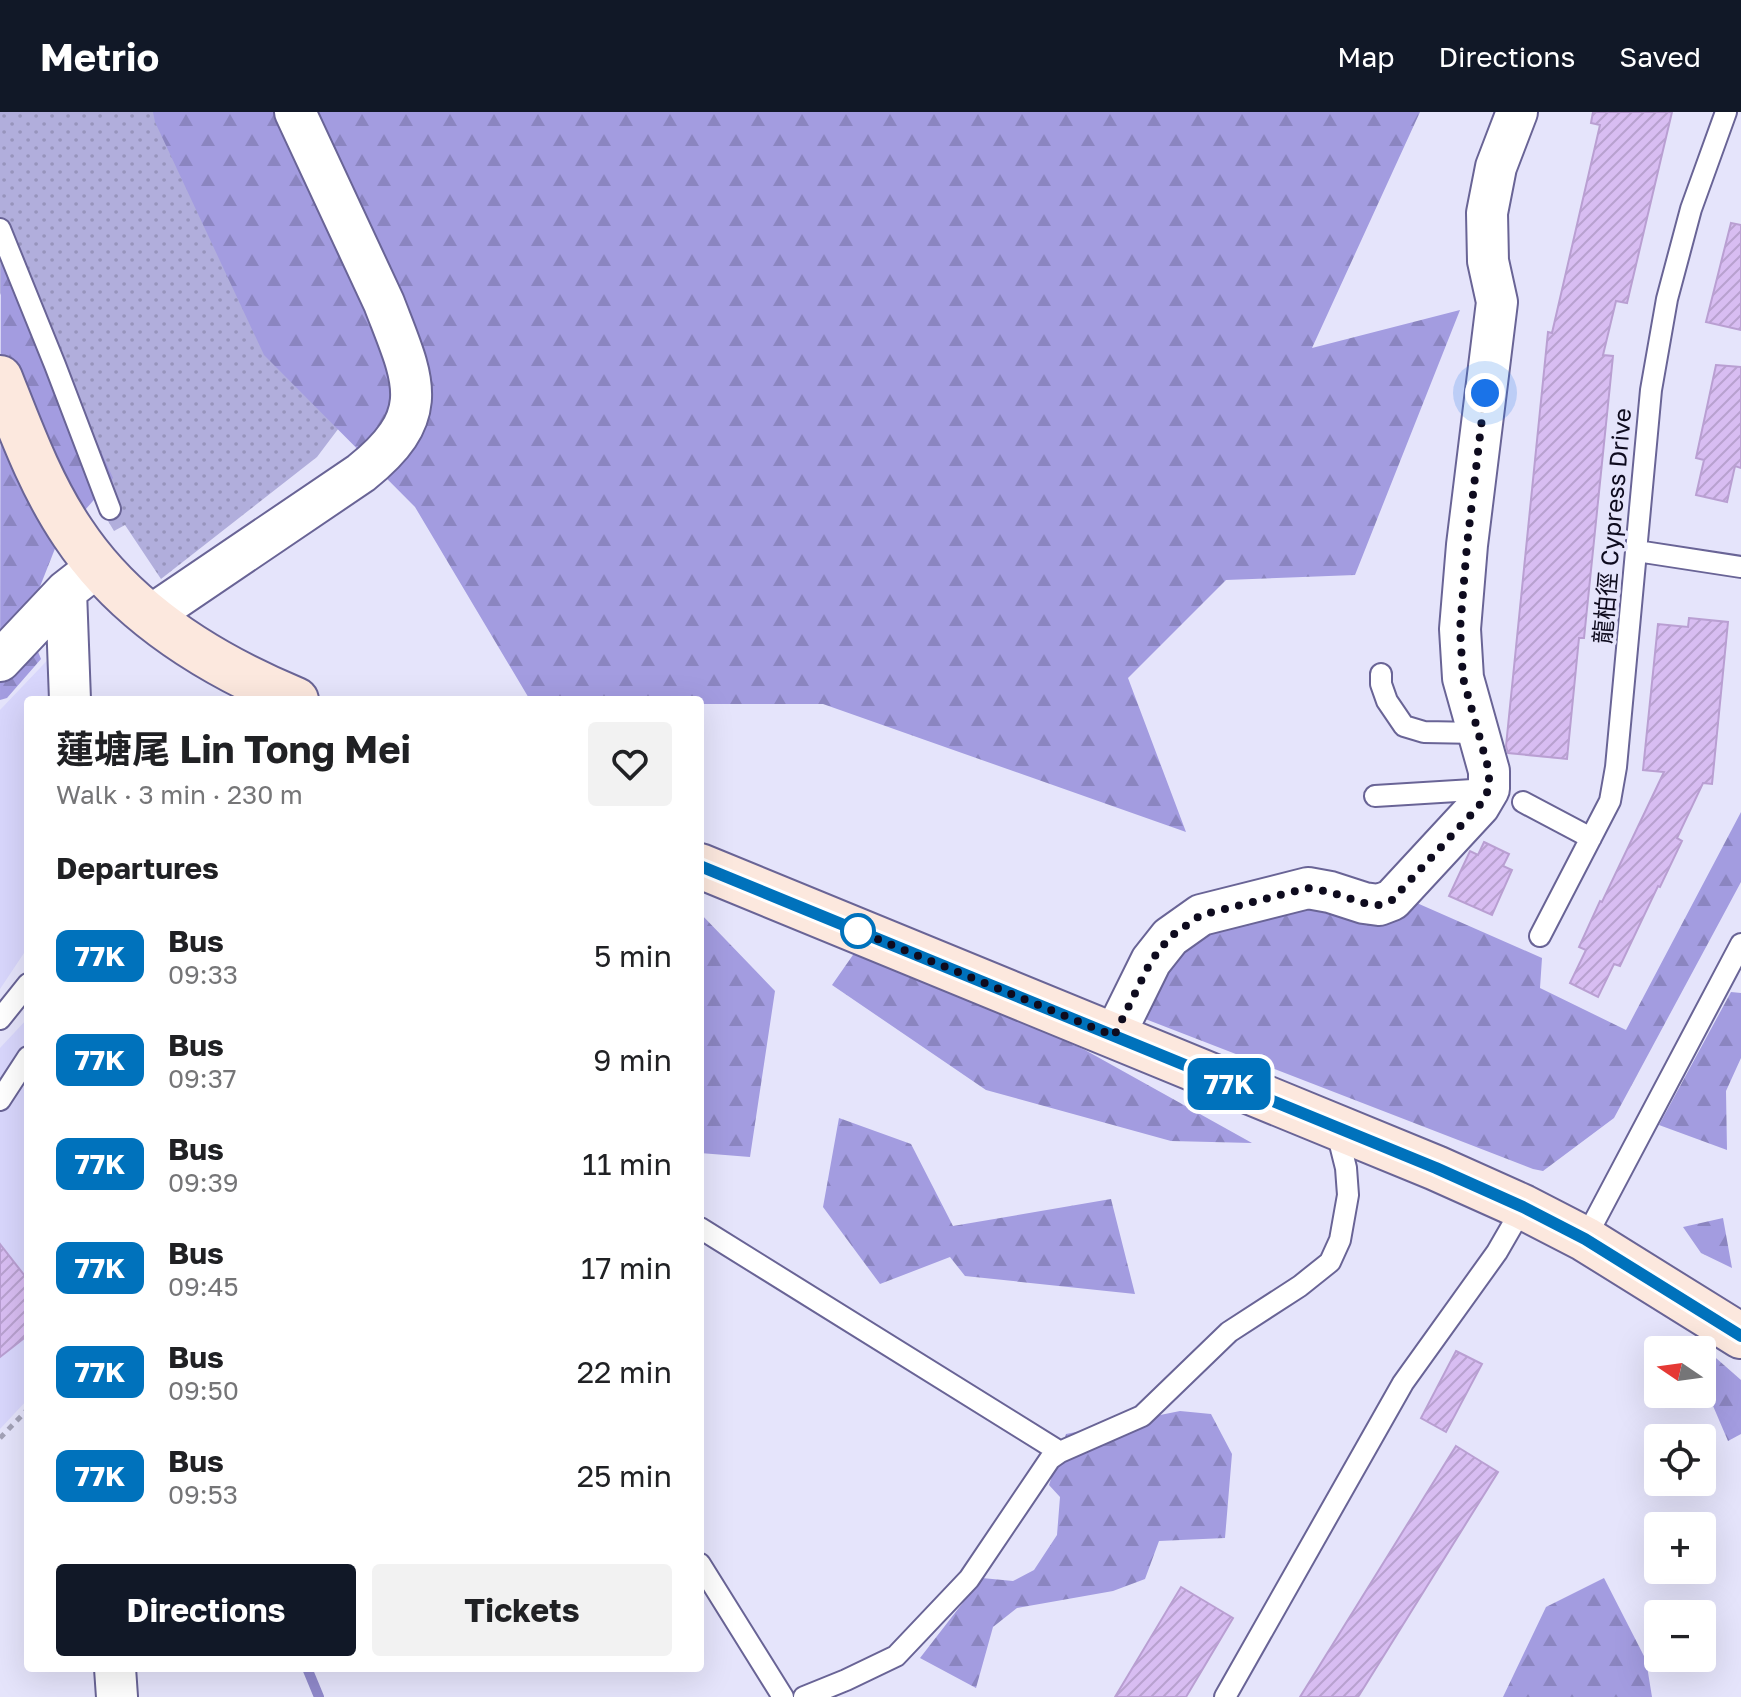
<!DOCTYPE html>
<meta charset="utf-8">
<style>
:root{--surface:#fff;--page:#f2f2f2;--text:#202124;--muted:#757577;--accent:#111827}
body{margin:0;font-family:"Golos Text","Noto Sans TC",sans-serif;background:var(--page);color:var(--text);height:100vh;display:flex;flex-direction:column;font-size:30px;white-space:nowrap}
*{box-sizing:border-box;margin:0}
p{font-size:26px;color:var(--muted)}
.icon{flex:none;width:44px;height:44px;fill:none;stroke:currentColor;stroke-width:2;stroke-linecap:round;stroke-linejoin:round}
.map{position:relative;flex:1;overflow:hidden}
.panel{position:absolute;left:24px;top:584px;width:680px;height:976px;display:flex;flex-direction:column;background:var(--surface);border-radius:8px;box-shadow:0 8px 32px #0002}
.panel>*{flex:none}
.badge{padding:0 16px;border-radius:12px;font-size:28px;line-height:52px}
.needle{width:52px;rotate:283deg}
.fabs{position:absolute;left:1644px;top:1224px;display:grid;gap:16px}
.fabs a{display:grid;place-items:center;width:72px;height:72px;border-radius:8px;background:var(--surface);box-shadow:0 8px 32px #0002;font-size:40px}
.you{position:absolute;width:40px;height:40px;margin:-20px;border:6px solid #fff;border-radius:50%;background:#1a73e8;box-shadow:0 0 0 12px #1a73e833}
.map>.badge{position:absolute;translate:-50% -50%;box-shadow:0 0 0 4px #fff}
h2{padding:0 32px;font-size:30px;line-height:72px}
.round{display:grid;place-items:center;flex:none;width:84px;height:84px;border-radius:8px;background:var(--page)}
.overview{display:flex;align-items:center;justify-content:space-between;height:136px;padding:0 32px}
h1{font-size:38px;font-weight:700;line-height:60px}
.button{display:flex;gap:16px;margin-top:auto;padding:16px 32px}
.button a{flex:1;height:92px;border-radius:8px;background:var(--accent);color:#fff;font-size:32px;font-weight:700;line-height:92px;text-align:center}
.button a+a{background:var(--page);color:var(--text)}
ul{padding:0;list-style:none}
li{display:flex;align-items:center;gap:24px;height:104px;padding:0 32px}
li div{flex:1}
li b{display:block;font-size:30px}
li em{font-style:normal}
li .badge{min-width:88px;font-weight:700;text-align:center}
header{display:flex;align-items:center;gap:48px;box-sizing:border-box;height:112px;padding:0 40px;background:var(--accent);color:#fff}
header strong{font-size:38px}
nav{display:flex;gap:44px;margin-inline-start:auto;font-size:28px}
.map>svg:first-child{display:block}
.built{fill:#d8d6fc}
.grass{fill:url(#grass-dots)}
.forest{fill:url(#forest-firs)}
.lines{fill:none;stroke-linecap:round;stroke-linejoin:round}
.stream{stroke:#9089cb;stroke-width:10}
.building{fill:url(#building-hatch);stroke:#b99fd2;stroke-width:2}
.lane-casing{stroke:#696496;stroke-width:24}
.street-casing{stroke:#696496;stroke-width:44}
.secondary-casing{stroke:#696496;stroke-width:48}
.path{stroke:#a3a2b7;stroke-width:5;stroke-dasharray:6 6;stroke-linecap:butt}
.lane{stroke:#fff;stroke-width:20}
.street{stroke:#fff;stroke-width:40}
.secondary{stroke:#fce8de;stroke-width:44}
.line-casing{stroke:#fff;stroke-width:18}
.line{stroke:#0072bc;stroke-width:12}
.walk{stroke:#0e0b1e;stroke-width:8;stroke-dasharray:0 14.4}
.stop-dot{fill:#fff;stroke:#0072bc;stroke-width:4}
.labels{text-anchor:middle;stroke-width:7;stroke-linejoin:round;paint-order:stroke}
.street-label{font-size:24px;fill:#0e0b1e;stroke:#e5e4fb}
</style>
<header>
<strong>Metrio</strong>
<nav><a>Map</a><a>Directions</a><a>Saved</a></nav>
</header>
<div class="map">
<svg width="1741" height="1585" viewBox="0 0 1741 1585">
<defs>
<pattern id="grass-dots" width="8" height="8" patternUnits="userSpaceOnUse" patternTransform="scale(2)"><rect width="8" height="8" fill="#b1aedc"/><path d="M2 2h.1M6 6h.1" fill="none" stroke="#9794bc" stroke-width="1.8" stroke-linecap="round"/></pattern>
<pattern id="forest-firs" width="22" height="20" patternUnits="userSpaceOnUse" patternTransform="scale(2)"><rect width="22" height="20" fill="#a39ce0"/><path d="M5 1l3.5 6h-7zM16 11l3.5 6h-7z" fill="#8b85c0"/></pattern>
<pattern id="building-hatch" width="6" height="6" patternUnits="userSpaceOnUse" patternTransform="scale(2)"><rect width="6" height="6" fill="#d8bdf2"/><path d="M-1 1l2-2M0 6l6-6M5 7l2-2" fill="none" stroke="#b8a1cf"/></pattern>
</defs>
<rect width="100%" height="100%" fill="#e5e4fb"/>
<!-- built -->
<path class="built" d="M61,534L60,588H28V835L0,877V598Z
M28,906V1287L0,1317V936Z"/>
<!-- grass -->
<path class="grass" d="M0,0H217L357,292L317,345L161,467L125,413L114,419L87,374L0,181Z"/>
<!-- forest -->
<path class="forest" d="M153,0H1420L1312,236L1460,198L1355,463L1226,468L1128,566L1186,720L823,592H700V588H530L415,395L264,243L155,10Z
M1,118L113,366L58,429L26,510L41,547L7,586L0,588Z
M1741,700V770L1614,1006L1543,1059L1533,1057L1135,903L1164,852L1195,827L1252,806L1305,792L1410,788L1542,846L1540,876L1626,918Z
M700,801L775,879L750,1045L700,1041Z
M855,840L909,859L1085,938L1252,1031L1171,1029L986,978L832,873Z
M1731,880L1741,881V946L1726,979L1727,1038L1659,1013Z
M839,1006L911,1032L953,1114L1111,1087L1135,1182L965,1164L950,1145L880,1172L823,1095Z
M1723,1106L1732,1156L1701,1141L1683,1115Z
M1708,1239L1741,1268V1322L1728,1329L1702,1268V1250Z
M1180,1299L1211,1302L1232,1342L1225,1426L1159,1429L1145,1467L1113,1479L1017,1496L993,1515L976,1576L920,1546L982,1466L1013,1469L1034,1458L1057,1423L1060,1385L1049,1373L1066,1322Z
M1604,1466L1646,1548L1652,1585H1503L1546,1495Z"/>
<g class="lines">
<!-- stream -->
<path class="stream" d="M307,1556L319,1585"/>
</g>
<!-- building -->
<path class="building" d="M1593,0H1672L1627,191L1616,189L1603,243L1613,244L1584,526H1579L1567,647L1508,641L1506,634L1548,220L1552,221L1600,13L1591,11Z
M1731,111L1741,113V218L1706,210Z
M1716,253L1741,255V356L1735,354L1727,390L1696,383L1704,348L1696,346Z
M1689,506L1728,510L1712,672L1703,671L1677,726L1682,729L1660,775L1658,774L1620,854L1614,852L1598,885L1570,871L1586,838L1579,835L1600,789L1602,790L1664,660L1643,658L1658,512L1688,515Z
M1484,730L1509,742L1503,754L1512,758L1492,803L1449,784L1470,739L1478,743Z
M0,1132L28,1168V1223L0,1245Z
M1456,1239L1482,1252L1446,1320L1421,1306Z
M1456,1334L1498,1360L1358,1585H1300Z
M1181,1475L1233,1506L1186,1585H1115Z"/>
<g class="lines">
<defs>
<path id="lane" d="M0,117L55,253L110,397
M1637,439L1741,455
M1381,562V572L1387,589L1404,614L1424,620L1479,621
M1375,684L1489,677
M1523,690L1591,726
M1540,824L1610,689L1616,655L1651,278L1667,187L1691,97L1726,0
M0,907L28,872
M0,988L28,945
M700,1116L1060,1340
M1585,1127L1741,832
M700,1452L783,1585
M804,1585L846,1568L896,1544L969,1467L1050,1347L1060,1340L1142,1304L1229,1220L1300,1174L1330,1150L1340,1128L1348,1083L1346,1056L1336,1016
M1225,1585L1403,1271L1497,1140L1523,1095"/>
<path id="street" d="M66,479L70,588
M150,504L361,361C435,302 413,267 384,191L295,0
M0,549L66,479L98,454
M1114,924L1151,849L1170,825L1201,803L1308,776L1330,780L1364,791L1379,793L1392,788L1479,694L1489,677V659L1463,566L1460,517L1467,433L1497,190L1488,149L1487,101L1496,55L1517,0
M115,1556L117,1585"/>
<path id="secondary" d="M0,266C21,319 41,374 73,421C126,501 209,552 296,588
M700,754L1436,1056L1523,1095L1585,1127L1741,1224"/>
</defs>
<!-- lane casing -->
<use href="#lane" class="lane-casing"/>
<!-- street casing -->
<use href="#street" class="street-casing"/>
<!-- secondary casing -->
<use href="#secondary" class="secondary-casing"/>
<!-- path -->
<path class="path" d="M0,1326L28,1297"/>
<!-- lane -->
<use href="#lane" class="lane"/>
<!-- street -->
<use href="#street" class="street"/>
<!-- secondary -->
<use href="#secondary" class="secondary"/>
</g>
<g class="lines">
<defs>
<path id="line" d="M700,754L1436,1056L1523,1095L1585,1127L1741,1224"/>
</defs>
<!-- line casing -->
<use href="#line" class="line-casing"/>
<!-- line -->
<use href="#line" class="line"/>
<!-- walk -->
<path class="walk" d="M858,819L848,815L1114,924L1151,849L1170,825L1201,803L1308,776L1330,780L1364,791L1379,793L1392,788L1479,694L1489,677V659L1463,566L1460,517L1467,433L1485,281"/>
</g>
<!-- markers -->
<circle class="stop-dot" cx="858" cy="819" r="16"/>
<g class="labels">
<!-- street labels -->
<g class="street-label">
<text transform="translate(1613 414) rotate(-85)" y="8">龍柏徑 Cypress Drive</text>
</g>
</g>
</svg>
<div class="fabs">
<a><svg class="needle" viewBox="-14 -14 28 28"><path d="M0-13l5 13h-10z" fill="#e53935"/><path d="M0 13l5-13h-10z" fill="#757577"/></svg></a>
<a><svg class="icon" aria-label="locate" viewBox="0 0 24 24"><circle cx="12" cy="12" r="6"/><path d="M12 2v4M12 18v4M2 12h4M18 12h4"/></svg></a>
<a>+</a>
<a>−</a>
</div>
<div class="you" style="left:1485px;top:281px"></div>
<b class="badge" style="left:1229px;top:972px;background:#0072bc;color:#fff">77K</b>
<section class="panel">
<div class="overview"><div><h1>蓮塘尾 Lin Tong Mei</h1><p>Walk · 3 min · 230 m</p></div><a class="round"><svg class="icon" aria-label="heart" viewBox="0 0 24 24"><path d="M12 20l-8-8c-3-5 5-10 8-4 3-6 11-1 8 4z"/></svg></a></div>
<h2>Departures</h2>
<ul>
<li><span class="badge" style="background:#0072bc;color:#fff">77K</span><div><b>Bus</b><p>09:33</p></div><em>5 min</em></li>
<li><span class="badge" style="background:#0072bc;color:#fff">77K</span><div><b>Bus</b><p>09:37</p></div><em>9 min</em></li>
<li><span class="badge" style="background:#0072bc;color:#fff">77K</span><div><b>Bus</b><p>09:39</p></div><em>11 min</em></li>
<li><span class="badge" style="background:#0072bc;color:#fff">77K</span><div><b>Bus</b><p>09:45</p></div><em>17 min</em></li>
<li><span class="badge" style="background:#0072bc;color:#fff">77K</span><div><b>Bus</b><p>09:50</p></div><em>22 min</em></li>
<li><span class="badge" style="background:#0072bc;color:#fff">77K</span><div><b>Bus</b><p>09:53</p></div><em>25 min</em></li>
</ul>
<div class="button"><a>Directions</a><a>Tickets</a></div>
</section>
</div>
